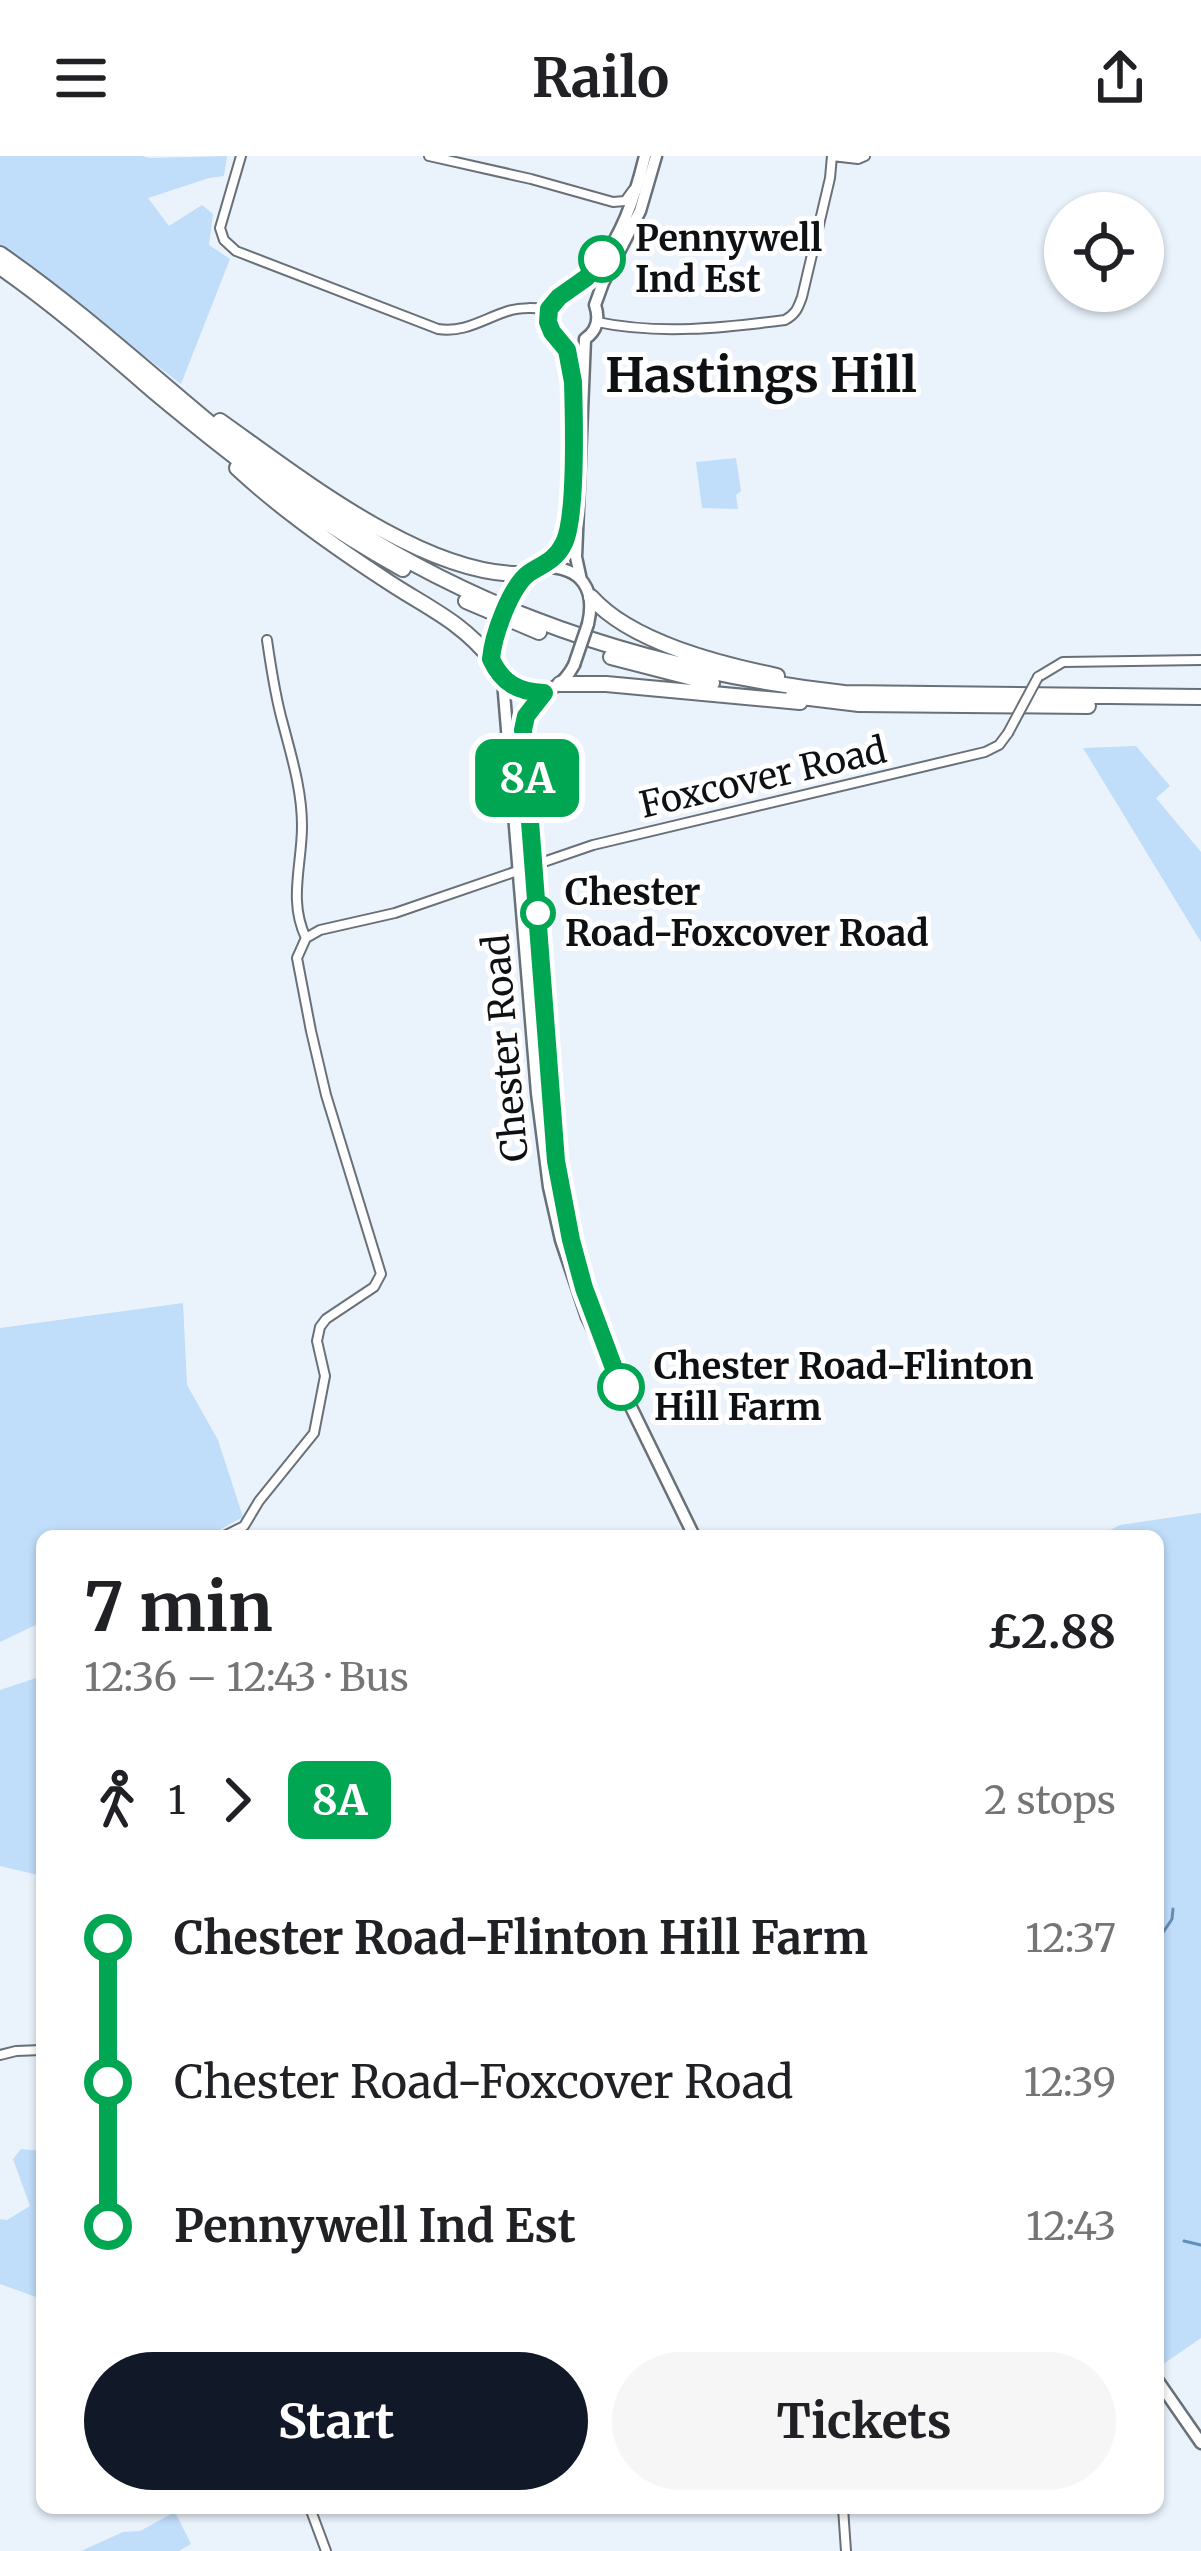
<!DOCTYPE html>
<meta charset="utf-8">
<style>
:root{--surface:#fff;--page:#f6f6f6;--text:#202124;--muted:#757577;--accent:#111827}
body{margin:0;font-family:Merriweather,serif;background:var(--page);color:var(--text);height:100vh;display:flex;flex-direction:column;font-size:45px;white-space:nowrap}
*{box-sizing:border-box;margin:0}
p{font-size:39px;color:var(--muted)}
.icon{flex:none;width:66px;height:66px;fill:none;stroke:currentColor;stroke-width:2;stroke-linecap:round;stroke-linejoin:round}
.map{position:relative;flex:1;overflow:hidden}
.drawer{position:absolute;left:36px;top:1374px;width:1128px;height:984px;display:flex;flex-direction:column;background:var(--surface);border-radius:18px;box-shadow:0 3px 9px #0004}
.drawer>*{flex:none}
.badge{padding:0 24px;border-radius:18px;font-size:42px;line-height:78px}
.fabs{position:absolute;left:1044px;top:36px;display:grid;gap:24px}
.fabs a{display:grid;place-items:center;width:120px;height:120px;border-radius:50%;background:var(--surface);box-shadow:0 3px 9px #0004;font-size:60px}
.map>.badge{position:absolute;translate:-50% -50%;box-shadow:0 0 0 6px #fff}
.legs{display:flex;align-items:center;gap:18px;height:132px;padding:0 48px;font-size:39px}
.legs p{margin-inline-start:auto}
.head{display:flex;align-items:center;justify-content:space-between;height:204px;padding:0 48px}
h1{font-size:66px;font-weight:700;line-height:90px}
.action{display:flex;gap:24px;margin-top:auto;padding:24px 48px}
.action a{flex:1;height:138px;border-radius:72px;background:var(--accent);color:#fff;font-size:48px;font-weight:700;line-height:138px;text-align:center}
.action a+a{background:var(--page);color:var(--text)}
ul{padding:0 48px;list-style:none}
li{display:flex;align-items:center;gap:42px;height:144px;font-size:45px}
li i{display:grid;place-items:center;width:18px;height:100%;margin:0 15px;background:currentColor}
li i::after{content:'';width:30px;height:30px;margin:-15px;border:9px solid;border-radius:50%;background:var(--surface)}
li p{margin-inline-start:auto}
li:first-child i{background:linear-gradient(#0000 50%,currentColor 0)}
li:last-child i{background:linear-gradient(currentColor 50%,#0000 0)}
header{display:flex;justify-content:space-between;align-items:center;height:156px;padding:0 48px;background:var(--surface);font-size:54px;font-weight:700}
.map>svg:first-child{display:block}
.green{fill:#c0ddf9}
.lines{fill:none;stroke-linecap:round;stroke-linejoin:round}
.stream{stroke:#638eb5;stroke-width:3}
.minor-casing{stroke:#687078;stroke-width:12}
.major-casing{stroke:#687078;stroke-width:15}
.highway-casing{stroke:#687078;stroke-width:18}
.minor{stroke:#fff;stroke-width:8}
.major{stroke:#fff;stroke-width:10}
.highway{stroke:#fff;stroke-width:14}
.minor-bridge-casing{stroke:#687078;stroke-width:12;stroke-linecap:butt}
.major-bridge-casing{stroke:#687078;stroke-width:15;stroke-linecap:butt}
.minor-bridge{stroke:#fff;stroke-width:8}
.major-bridge{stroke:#fff;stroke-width:10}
.line-1-casing{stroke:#fff;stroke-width:27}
.line-1{stroke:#00a651;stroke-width:18}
.stop-1-dot{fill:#fff;stroke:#00a651;stroke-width:6}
.labels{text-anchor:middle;stroke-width:10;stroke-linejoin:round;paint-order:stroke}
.stop-label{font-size:36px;font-weight:bold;fill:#0e1114;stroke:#fff;text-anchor:start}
.street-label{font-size:36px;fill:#0e1114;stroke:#fff}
.district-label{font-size:48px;font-weight:bold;fill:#0e1114;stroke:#fff}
</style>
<header><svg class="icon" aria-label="menu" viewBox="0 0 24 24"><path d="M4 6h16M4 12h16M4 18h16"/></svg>Railo<svg class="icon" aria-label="share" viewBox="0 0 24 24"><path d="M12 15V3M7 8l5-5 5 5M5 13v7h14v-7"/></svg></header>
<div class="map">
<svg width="1201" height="2395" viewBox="0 0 1201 2395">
<rect width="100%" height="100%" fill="#eaf3fc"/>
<!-- green -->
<path class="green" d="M0,0H142L149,2L227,0L224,20L209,22L148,42L169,70L202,49L213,58L209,89L230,103L181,228L0,90Z
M736,302L741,335L736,339L738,353L702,352L696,306Z
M1136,590L1170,630L1156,642L1201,696V786L1083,592Z
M183,1147L187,1229L218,1284L243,1361L208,1380H42V1466L0,1486V1172Z
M1201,1357V2182L1159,2211L1158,1380H1099L1120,1369Z
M42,1520V1720L0,1710V1534Z
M21,1993L42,1995V2147L36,2141L0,2128V2063L7,2064L30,2050L13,2003Z
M175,2356L191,2388L179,2395H81L123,2376L140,2375Z"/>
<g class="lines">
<!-- stream -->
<path class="stream" d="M1158,1784L1172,1763L1173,1753
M1184,2085L1201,2089"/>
<defs>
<path id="minor" d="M241,0L220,72L224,84L236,95L438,173C465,177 483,163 508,155C521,151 535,152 549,153
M429,0L531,23L613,46L625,45L633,34
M832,0L858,3L865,0
M597,166C659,179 723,172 785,164C796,158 798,152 802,141L830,22L832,0
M267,484C271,512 275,540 283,568C292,602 302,635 302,670C302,709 288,745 306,782
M1038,521L1063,506L1201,504
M306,782L320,774L395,757L593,689L985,596L999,589L1008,577
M224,1380L244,1370L259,1345L314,1277L325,1220L317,1185L320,1171L326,1163L374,1131L381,1118L326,939L311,875L297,802L306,782
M0,1899L16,1895L42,1894
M310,2352L326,2395
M843,2352L846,2395"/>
<path id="major" d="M543,411C552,403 561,395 566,383C576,357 577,238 571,209C567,190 547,177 548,160C549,140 579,129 592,116C621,84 635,41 645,0
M545,411C582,411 596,434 588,468
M581,424L576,401L585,183C597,175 600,163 595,149L603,127L640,55L656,0
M495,480L491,503C508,542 552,551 574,509
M503,525L537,937L549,1031L561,1084L587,1161L694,1380
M544,537L526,560L523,574L556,1005L571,1085L584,1134
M1158,2225L1201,2287"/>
<path id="highway" d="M0,98C91,161 170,237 256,305C433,442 623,512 844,537L1201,541
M0,111C56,150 106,194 157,238C234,302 315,365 403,413
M220,265C299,321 427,423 527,418
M237,312C282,354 335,391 387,425C426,451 461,465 491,503
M591,441C631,486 719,508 777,520
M466,445L539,476
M611,501L712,527
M560,528H606L800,546
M793,540L859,548L1088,550"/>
</defs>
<!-- minor casing -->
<use href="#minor" class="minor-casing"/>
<!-- major casing -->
<use href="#major" class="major-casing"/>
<!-- highway casing -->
<use href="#highway" class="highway-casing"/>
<!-- minor -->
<use href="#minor" class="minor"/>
<!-- major -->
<use href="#major" class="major"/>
<!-- highway -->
<use href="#highway" class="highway"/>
<defs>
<path id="minor-bridge" d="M1008,577L1038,521"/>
<path id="major-bridge" d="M495,480L513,440
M574,509L588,468"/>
</defs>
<!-- minor-bridge casing -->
<use href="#minor-bridge" class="minor-bridge-casing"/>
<!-- major-bridge casing -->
<use href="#major-bridge" class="major-bridge-casing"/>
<!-- minor-bridge -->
<use href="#minor-bridge" class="minor-bridge"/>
<!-- major-bridge -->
<use href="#major-bridge" class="major-bridge"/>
</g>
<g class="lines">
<defs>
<path id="line-1" d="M602,103L586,122L559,141L549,153L548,166L552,176L567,194L573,226C574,259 577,360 564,387C556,404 543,408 529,417C510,431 493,480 491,503C502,527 518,536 544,537L526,560L523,574L556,1005L571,1084L584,1132L621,1231"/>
</defs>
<!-- line-1 casing -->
<use href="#line-1" class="line-1-casing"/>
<!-- line-1 -->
<use href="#line-1" class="line-1"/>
</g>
<!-- markers -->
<g class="stop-1-dot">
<circle cx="602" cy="103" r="21"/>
<circle cx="538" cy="757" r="15"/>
<circle cx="621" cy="1231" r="21"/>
</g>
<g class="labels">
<!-- stop labels -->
<g class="stop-label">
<text x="635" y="95">Pennywell<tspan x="635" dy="41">Ind Est</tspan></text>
<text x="565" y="749">Chester<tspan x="565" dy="41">Road-Foxcover Road</tspan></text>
<text x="654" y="1223">Chester Road-Flinton<tspan x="654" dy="41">Hill Farm</tspan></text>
</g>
<!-- street labels -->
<g class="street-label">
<text transform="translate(763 621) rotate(-13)" y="13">Foxcover Road</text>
<text transform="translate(505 892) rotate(-95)" y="13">Chester Road</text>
</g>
<!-- district labels -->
<g class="district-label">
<text x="761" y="236">Hastings Hill</text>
</g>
</g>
</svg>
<div class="fabs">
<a><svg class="icon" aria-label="locate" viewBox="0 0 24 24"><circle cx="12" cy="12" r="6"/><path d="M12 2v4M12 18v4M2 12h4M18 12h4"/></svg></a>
</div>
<b class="badge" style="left:527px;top:622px;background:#00a651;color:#fff">8A</b>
<section class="drawer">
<div class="head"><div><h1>7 min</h1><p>12:36 – 12:43 · Bus</p></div><b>£2.88</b></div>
<div class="legs"><svg class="icon" aria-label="walk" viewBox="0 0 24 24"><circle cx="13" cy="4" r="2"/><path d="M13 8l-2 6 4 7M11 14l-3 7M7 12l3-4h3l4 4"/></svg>1<svg class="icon" aria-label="forward" viewBox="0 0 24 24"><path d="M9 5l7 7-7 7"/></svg><b class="badge" style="background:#00a651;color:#fff">8A</b><p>2 stops</p></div>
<ul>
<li><i style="color:#00a651"></i><b>Chester Road-Flinton Hill Farm</b><p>12:37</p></li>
<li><i style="color:#00a651"></i><span>Chester Road-Foxcover Road</span><p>12:39</p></li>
<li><i style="color:#00a651"></i><b>Pennywell Ind Est</b><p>12:43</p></li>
</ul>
<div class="action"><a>Start</a><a>Tickets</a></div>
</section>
</div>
